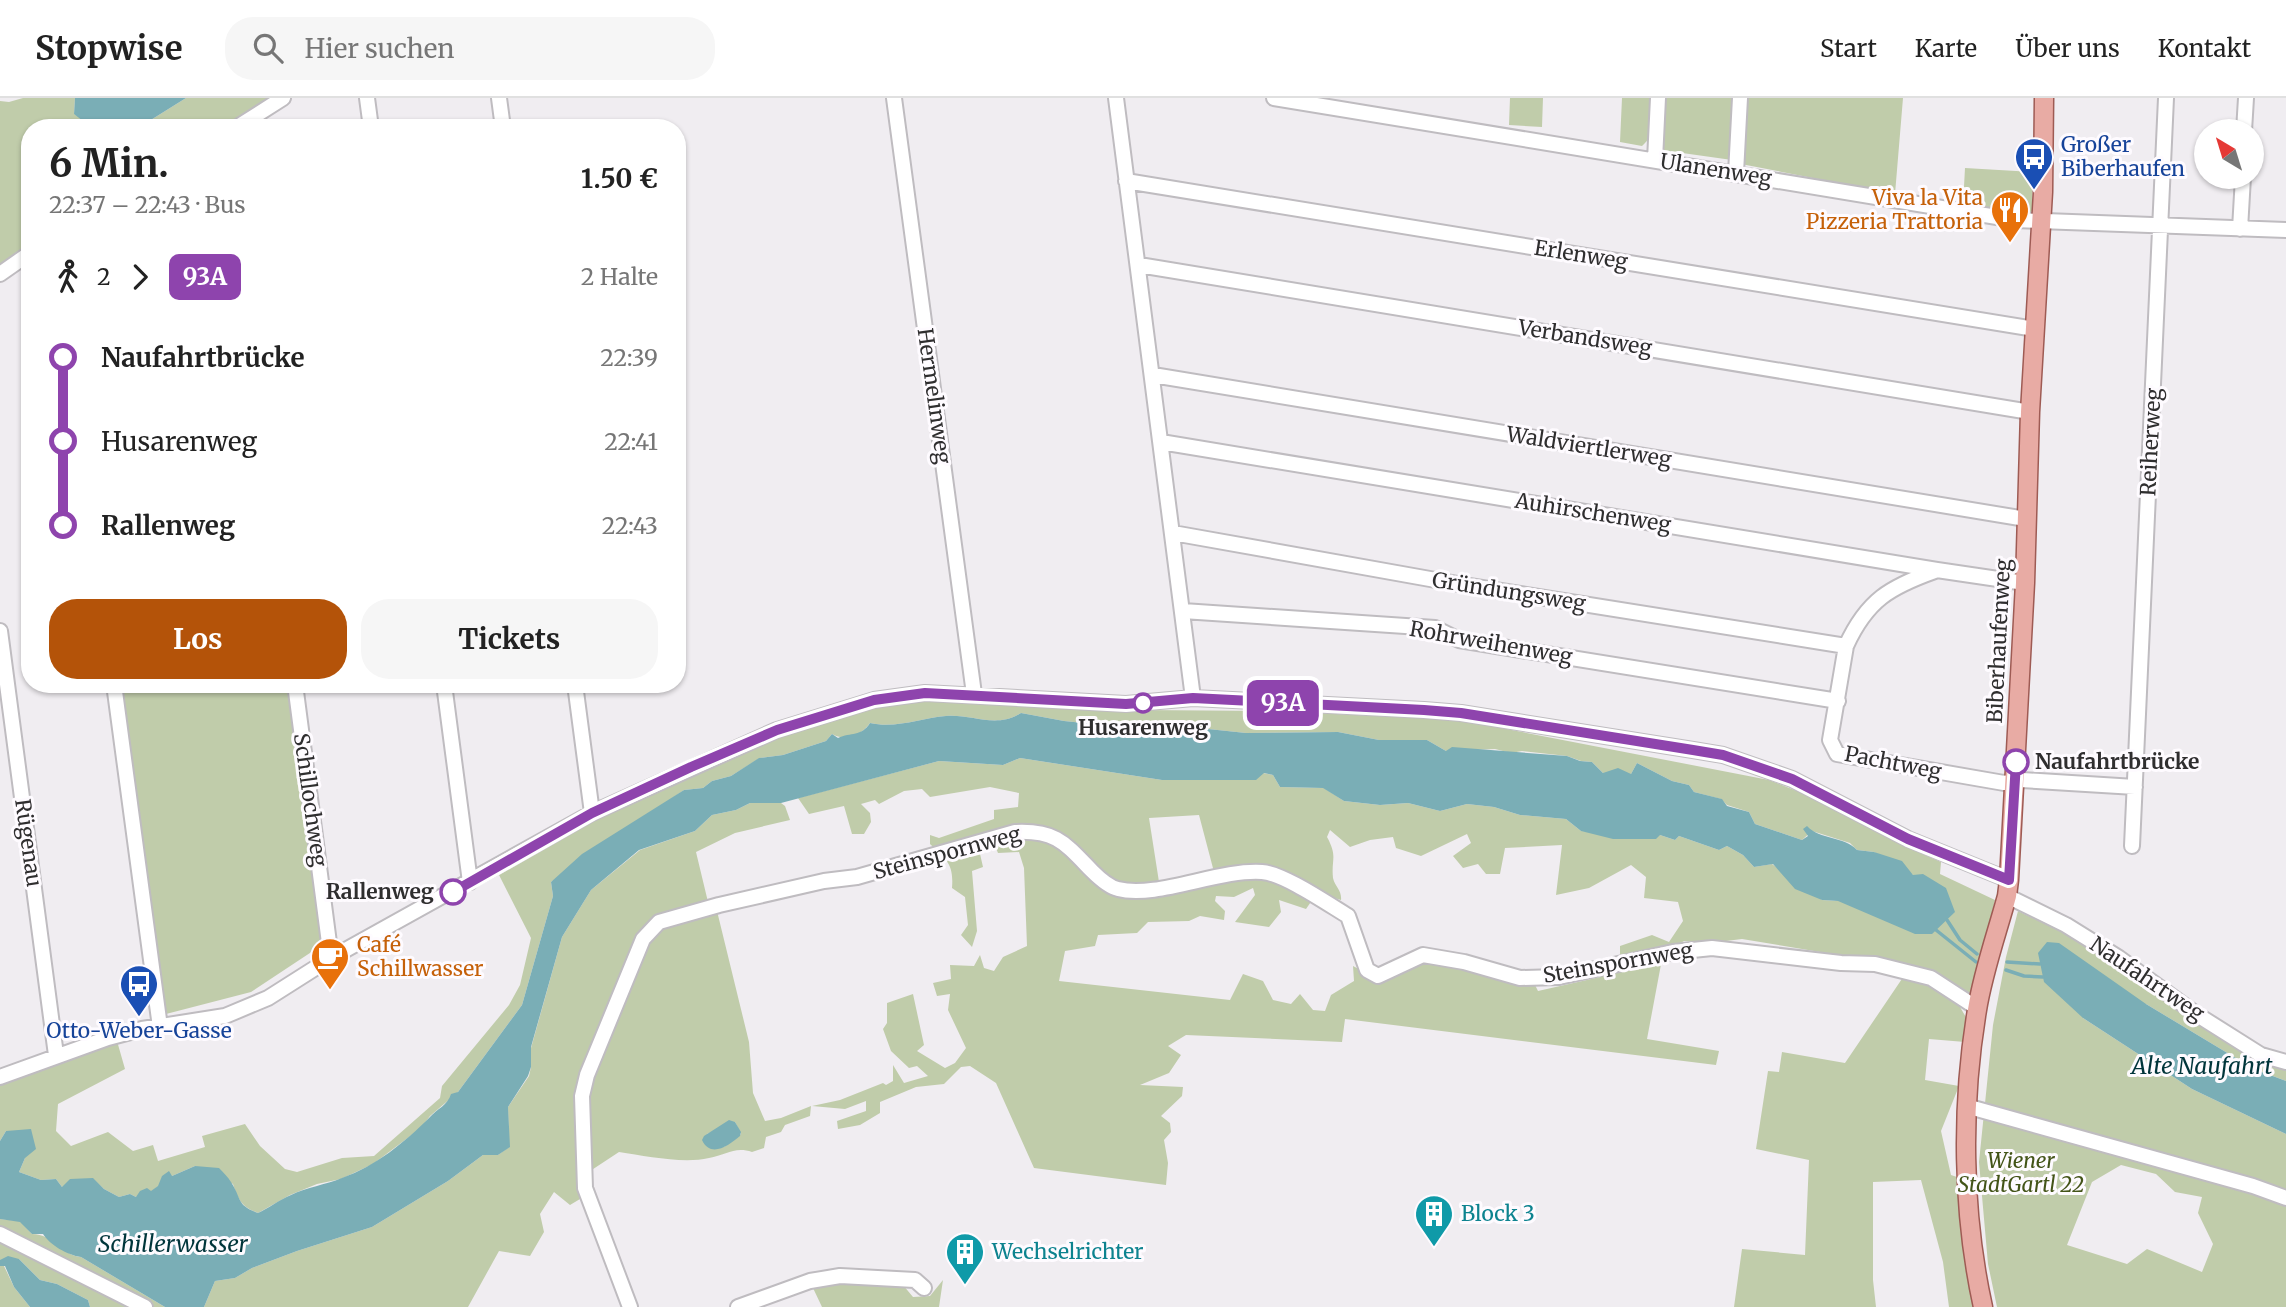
<!DOCTYPE html>
<html lang="de">
<meta charset="utf-8">
<style>
:root{--surface:#fff;--page:#f6f6f6;--text:#222;--muted:#767676;--line:#e0e0e0;--accent:#b45309}
body{margin:0;font-family:Merriweather,serif;background:var(--page);color:var(--text);height:100vh;display:flex;flex-direction:column;font-size:26px;white-space:nowrap}
*{box-sizing:border-box;margin:0}
p{font-size:23px;color:var(--muted)}
.icon{flex:none;width:38px;height:38px;fill:none;stroke:currentColor;stroke-width:2;stroke-linecap:round;stroke-linejoin:round}
.map{position:relative;flex:1;overflow:hidden}
.drawer{position:absolute;left:21px;top:21px;width:665px;height:574px;display:flex;flex-direction:column;background:var(--surface);border-radius:28px;box-shadow:0 2px 5px #0004}
.drawer>*{flex:none}
.badge{padding:0 14px;border-radius:10px;font-size:24px;line-height:46px}
.needle{width:46px;rotate:322deg}
.fabs{position:absolute;left:2194px;top:21px;display:grid;gap:14px}
.fabs a{display:grid;place-items:center;width:70px;height:70px;border-radius:50%;background:var(--surface);box-shadow:0 2px 5px #0004;font-size:35px}
.map>.badge{position:absolute;translate:-50% -50%;box-shadow:0 0 0 4px #fff}
.legs{display:flex;align-items:center;gap:10px;height:77px;padding:0 28px;font-size:23px}
.legs p{margin-inline-start:auto}
.headline{display:flex;align-items:center;justify-content:space-between;height:119px;padding:0 28px}
h1{font-size:38px;font-weight:700;line-height:52px}
.button{display:flex;gap:14px;margin-top:auto;padding:14px 28px}
.button a{flex:1;height:80px;border-radius:28px;background:var(--accent);color:#fff;font-size:28px;font-weight:700;line-height:80px;text-align:center}
.button a+a{background:var(--page);color:var(--text)}
ul{padding:0 28px;list-style:none}
li{display:flex;align-items:center;gap:24px;height:84px;font-size:26px}
li i{display:grid;place-items:center;width:10px;height:100%;margin:0 9px;background:currentColor}
li i::after{content:'';width:18px;height:18px;margin:-9px;border:5px solid;border-radius:50%;background:var(--surface)}
li p{margin-inline-start:auto}
li:first-child i{background:linear-gradient(#0000 50%,currentColor 0)}
li:last-child i{background:linear-gradient(currentColor 50%,#0000 0)}
header{display:flex;align-items:center;gap:42px;box-sizing:border-box;height:98px;padding:0 35px;background:var(--surface);border-bottom:2px solid var(--line)}
header strong{font-size:33px}
nav{display:flex;gap:38px;margin-inline-start:auto;font-size:24px}
.search{width:490px;height:63px;background:var(--page);display:flex;align-items:center;gap:18px;box-sizing:border-box;padding:0 24px;border-radius:28px;color:var(--muted);font-size:26px}
.map>svg:first-child{display:block}
.green{fill:#c0ccaa;fill-rule:evenodd}
.water{fill:#7aaeb6}
.lines{fill:none;stroke-linecap:round;stroke-linejoin:round}
.stream{stroke:#7aaeb6;stroke-width:3.5}
.minor-casing{stroke:#bfbcc0;stroke-width:18}
.major-casing{stroke:#9e5b54;stroke-width:21}
.minor{stroke:#fff;stroke-width:14}
.major{stroke:#e8aba4;stroke-width:18}
.line-1-casing{stroke:#fff;stroke-width:16}
.line-1{stroke:#8e44ad;stroke-width:10}
.stop-1-dot{fill:#fff;stroke:#8e44ad;stroke-width:3.5}
.labels{text-anchor:middle;stroke-width:6;stroke-linejoin:round;paint-order:stroke}
.transit-label{font-size:21px;fill:#164399;stroke:#fefbff;text-anchor:start}
.street-label{font-size:21px;fill:#2f2e2f;stroke:#fefbff}
.food-label{font-size:21px;fill:#c56008;stroke:#fefbff;text-anchor:end}
.stop-label{font-size:21px;font-weight:bold;fill:#2f2e2f;stroke:#fefbff}
.park-label{font-size:21px;font-style:italic;fill:#435418;stroke:#fefbff}
.culture-label{font-size:21px;fill:#0d838f;stroke:#fefbff;text-anchor:start}
.water-label{font-size:23px;font-style:italic;fill:#00353b;stroke:#fefbff}
</style>
<header>
<strong>Stopwise</strong>
<div class="search"><svg class="icon" aria-label="search" viewBox="0 0 24 24"><circle cx="10" cy="10" r="6"/><path d="M15 15l6 6"/></svg>Hier suchen</div>
<nav><a>Start</a><a>Karte</a><a>Über uns</a><a>Kontakt</a></nav>
</header>
<div class="map">
<svg width="2286" height="1209" viewBox="0 0 2286 1209">
<rect width="100%" height="100%" fill="#f0edf1"/>
<!-- green -->
<path class="green" d="M23,0H75L74,16L92,21L107,30H30V148L22,151L0,167V3L9,4Z
M186,0H269L224,30H138Z
M1510,0H1543L1542,29L1509,27Z
M1622,0H1654C1653,17 1656,37 1642,48L1620,44Z
M1664,0H1735L1732,62L1661,52Z
M1744,0H1903L1895,96L1741,66Z
M1965,70L2033,74L2032,113L2026,118L1963,107Z
M121,586H287L322,847L251,894L166,916Z
M951,601L1051,605L1140,612L1274,613L1460,622L1769,682L1822,703L1909,750L1941,764L1940,776L1995,802L1976,888L1960,909L1967,921L1965,944L1929,941L1925,982L1959,988L1941,1033L1951,1077L1960,1080L1966,1159L1973,1209H1949L1943,1164L1921,1082L1873,1084V1182L1876,1209H1734L1742,1151L1805,1157L1809,1062L1756,1051L1768,973L1779,974L1782,954L1845,965L1910,869L1742,841L1710,845L1684,843L1675,848L1620,859V848L1652,837L1669,844L1683,823L1678,804L1644,800L1646,779L1631,767L1589,790L1556,797L1562,747L1505,750L1500,776H1486L1478,766L1463,770L1453,758L1471,745L1467,736L1421,758L1396,750L1393,739L1370,742L1350,749L1330,732L1327,739C1338,759 1331,761 1333,780C1335,789 1342,792 1341,802L1317,795L1306,811L1279,802L1281,814L1269,829L1235,824L1255,797L1253,790L1234,799L1216,798L1215,803L1225,813L1224,822L1200,818L1189,823L1148,824L1137,835L1098,837L1095,848L1065,853L1059,883L1230,902L1243,876L1263,883L1273,902L1291,906L1300,896L1313,912L1325,913L1331,897L1354,883L1353,868L1381,883L1422,863L1465,871L1514,887L1534,885L1538,893L1600,879L1606,872L1662,861L1647,941L1719,953L1716,967L1345,921L1342,944L1186,937L1168,948L1181,957L1169,975L1140,987L1183,989L1182,998L1161,1018L1170,1025L1171,1034L1164,1042L1168,1065L1166,1087L1034,1070L996,985L970,968L961,969L944,986L916,989L880,1004V1015L860,1027L838,1031L837,1023L866,1013V1003L845,1011L812,1008L840,1002L883,985L886,987L893,983V967L904,985L928,978L917,968L909,970L891,953L883,931L887,925V905L913,896L924,947L917,953L945,970L955,965L966,950L948,912L950,896L937,898L933,885L951,881L950,867L974,868L980,857L984,870L994,873L1003,859L1027,848L1024,770L1019,754L998,755L993,743L978,747L983,769L972,773L977,833L972,849L961,837L968,827L965,799L952,790C954,765 946,762 930,746V737L939,740L994,721V712L1018,709L1019,695L990,689L930,699L922,691L904,693L879,706L875,702L861,706L870,715L871,724L864,736H852L844,708L809,716L798,700L939,663L1003,667L1020,660L1162,682L1263,675L1273,677L1280,689L1324,690L1344,703L1380,707L1408,705L1440,713L1467,706L1494,709L1520,717L1566,721L1581,733L1660,737L1675,742L1679,738L1719,752L1727,748L1743,757L1754,769L1772,766L1822,802L1838,803L1913,777L1874,754L1857,752L1850,745L1812,733L1802,742L1755,726L1749,714L1727,707L1721,701L1694,694L1689,687L1672,683L1637,665L1631,676L1603,675L1592,664L1581,663L1567,658L1522,653L1511,655L1495,651L1446,653L1427,642H1379L1338,634L1246,635L1208,631L1144,634L1132,630L1064,623L1021,615C996,631 973,616 946,618C921,620 896,631 870,625C862,637 845,644 832,636L826,643L783,657L760,660L731,678L712,683L703,690L684,692L551,784L553,798L522,907L458,994L430,1018L421,1030L373,1066L341,1081L317,1086L290,1097L258,1115C242,1109 238,1102 233,1086L195,1068L172,1078L151,1094L136,1099L130,1096L119,1099L104,1091L93,1081L62,1089L56,1081L41,1082L19,1074L25,1060L6,1033L0,1043V987L57,963L117,943L125,971L58,1006L56,1033L71,1048L108,1034L133,1053L153,1047L158,1063L205,1049L202,1038L245,1026L260,1048L285,1071L297,1074L342,1060L374,1058L440,1000L442,988L509,907L520,887L531,840L499,777L600,720L696,673L778,640L877,608ZM1199,717L1214,774L1159,784L1149,720Z
M750,705H781L785,708L790,722L735,735L696,754L708,804L717,813L749,944L753,995L765,1023L781,1020L811,1008L810,1018L785,1027L781,1034L766,1039L764,1050L752,1054C735,1048 726,1057 709,1060C683,1066 646,1058 619,1054L578,1081L580,1101L570,1107L554,1094L540,1116L544,1134L530,1158L499,1153L468,1209H204L215,1183L235,1180L252,1170L297,1153L372,1129L448,1083L483,1057H498L509,1049L508,1009L529,978L531,969V950L562,839L591,792L640,752L695,733L712,717L736,712ZM735,1024L741,1036L724,1049L707,1036Z
M2018,813L2087,846L2286,967V983L2254,971L2146,906L2083,920L2192,991L2286,1036V1209H1997L1988,1166L1979,1064L1993,927L2006,859ZM2121,1067L2156,1076L2175,1094L2202,1099L2198,1115L2213,1146L2202,1174L2147,1151L2127,1166L2067,1147L2092,1084Z
M0,1121L20,1123L32,1136C54,1136 61,1157 81,1159L165,1209H90L88,1202L57,1186L40,1182L19,1161L0,1162Z
M0,1168H4L14,1189L30,1209H0Z
M943,1182L939,1209H822L813,1190L832,1184L903,1187L913,1199L930,1198Z"/>
<!-- water -->
<path class="water" d="M75,0H186L138,30H107L92,21L83,23L74,16Z
M1021,615L1064,623L1132,630L1144,634L1208,631L1246,635L1338,634L1379,642H1427L1446,653L1452,649L1567,658L1580,663L1592,664L1603,675L1618,670L1631,676L1637,665L1672,683L1689,687L1694,694L1722,701L1727,708L1749,714L1755,726L1802,742L1808,738L1803,731L1807,728C1820,742 1844,738 1857,752L1874,754L1902,763L1913,777L1923,776L1946,790L1955,814L1932,836H1915L1838,803L1822,802L1795,791L1773,766L1754,769L1743,757L1727,748L1719,752L1679,738L1675,742L1660,737L1656,741H1613L1581,733L1566,721L1520,717L1494,709L1467,706L1440,713L1408,705L1380,707L1344,703L1323,690L1280,689L1273,677L1264,675L1256,682H1162L1020,660L1003,667L939,663L781,705H750L736,712L712,717L695,733L639,752L591,792L562,839L531,949V969L528,978L508,1009L510,1049L498,1057H483L448,1083L372,1129L297,1153L252,1170L235,1180L215,1183L204,1209H165L81,1159C67,1157 50,1147 43,1136H32L20,1124L0,1121V1043L6,1033L31,1031L36,1051L25,1060L19,1074L41,1082L56,1081L62,1089L70,1081L93,1080L104,1091L119,1099L130,1096L136,1099L140,1093L147,1090L151,1093L158,1088L162,1078L169,1073L172,1078L195,1068L219,1070C223,1074 228,1079 231,1084C242,1101 236,1107 258,1115C269,1110 279,1102 291,1097C307,1089 325,1087 342,1080C376,1068 405,1044 430,1019C437,1011 448,1007 451,996L458,994L522,907L553,798L551,784L582,756L684,692L703,690L712,683L731,678L759,660L783,657L826,643L832,636L838,640C851,634 861,639 870,625C896,631 921,620 946,618C973,616 996,631 1021,615Z
M2047,844L2059,845L2146,906L2254,971L2286,983V1036L2192,991L2083,920L2044,884L2038,855Z
M729,1022L735,1024L741,1034L740,1038C729,1047 711,1061 702,1042L704,1038Z
M8,1158L19,1161L40,1182L57,1186L88,1202L90,1209H30L14,1189L5,1168H0V1162Z"/>
<g class="lines">
<!-- stream -->
<path class="stream" d="M1947,822L1960,842L1977,856
M1936,832L1976,864
M2007,864L2040,866
M2006,872L2024,878L2043,879"/>
<defs>
<path id="minor" d="M367,0L371,30
M499,0L503,30
M894,0L974,596
M1116,0L1193,600
M1274,0L2015,122L2286,132
M236,30L283,0
M2244,33L2246,0
M1655,62L1658,0
M1736,75L1740,0
M1126,83L2035,231
M2240,131L2243,79
M1139,167L2030,314
M0,176L30,155
M1153,277L2026,421
M1161,344L1937,472L2025,485
M1173,435L1458,486L1846,548
M1935,473C1890,489 1867,502 1846,548L1830,642L1837,656L2004,685L2022,682L2135,689
M1183,513L1435,530L1459,542L1838,603
M0,533L56,957
M114,586L160,929
M295,586L331,860
M444,586L470,784
M575,586L592,715
M2132,748L2166,0
M2007,798L2066,827L2119,860L2196,916L2261,957L2286,964
M0,979L108,940L142,931L225,918L268,900L331,860L592,715L777,632L874,602L925,595L1126,606L1193,600L1424,612L1461,615L1693,652L1723,657L1792,681L1908,741L2009,782
M1966,1008L2253,1088L2286,1100
M0,1136L145,1209
M630,1209L585,1090L582,998L587,977L643,841L659,824L719,807L824,783L857,779L1015,734C1056,732 1065,745 1092,773C1099,780 1109,789 1118,791C1156,801 1219,771 1262,774C1283,775 1328,806 1348,818L1367,872L1378,878L1423,857L1464,864L1520,880L1559,879L1673,854L1712,850L1841,865L1875,866L1931,880L1977,910
M738,1209L810,1183L840,1178L915,1182L924,1190"/>
<path id="major" d="M1983,1209C1962,1114 1961,1007 1977,912C1983,874 1997,835 2007,798L2009,782L2025,485L2030,314L2043,94L2044,0"/>
</defs>
<!-- minor casing -->
<use href="#minor" class="minor-casing"/>
<!-- major casing -->
<use href="#major" class="major-casing"/>
<!-- minor -->
<use href="#minor" class="minor"/>
<!-- major -->
<use href="#major" class="major"/>
</g>
<g class="lines">
<defs>
<path id="line-1" d="M453,794L592,715L691,669L777,632L874,602L925,595L1126,606L1193,600L1424,612L1461,615L1693,652L1723,657L1792,681L1908,741L2009,782L2016,664"/>
</defs>
<!-- line-1 casing -->
<use href="#line-1" class="line-1-casing"/>
<!-- line-1 -->
<use href="#line-1" class="line-1"/>
</g>
<!-- icons -->
<defs>
<symbol id="bus-pin" viewBox="-11 -11 22 30"><path d="M0 17L-7.5 6A9.5 9.5 0 1 1 7.5 6Z" fill="#1a4fb4" stroke="#fefbff"/><path d="M-5-6H5V4H4V6H2V4H-2V6H-4V4H-5ZM-3.5-4V0h7V-4ZM-3.5 1.2v1.5H-2V1.2ZM2 1.2v1.5H3.5V1.2Z" fill="#fff"/></symbol>
<symbol id="restaurant-pin" viewBox="-11 -11 22 30"><path d="M0 17L-7.5 6A9.5 9.5 0 1 1 7.5 6Z" fill="#e8710a" stroke="#fefbff"/><path d="M-5-6h1v4h1v-4h1v4h1v-4h1v5L-1.5 .5V6h-2V.5L-5-1ZM5-6V6H3V1.5H1.5Q1.5-4 5-6Z" fill="#fff"/></symbol>
<symbol id="cafe-pin" viewBox="-11 -11 22 30"><path d="M0 17L-7.5 6A9.5 9.5 0 1 1 7.5 6Z" fill="#e8710a" stroke="#fefbff"/><path d="M-5.5-4.5H6V0H3Q3 3.5 0 3.5H-2.5Q-5.5 3.5-5.5 0ZM3-3.2v2h1.7v-2ZM-6 4.5H4V6H-6Z" fill="#fff"/></symbol>
<symbol id="building-pin" viewBox="-11 -11 22 30"><path d="M0 17L-7.5 6A9.5 9.5 0 1 1 7.5 6Z" fill="#0f9aa8" stroke="#fefbff"/><path d="M-4-6H4V6H1V3H-1V6H-4ZM-2.5-4.3h1.7v1.8h-1.7ZM.8-4.3h1.7v1.8H.8ZM-2.5-1h1.7V.8h-1.7ZM.8-1h1.7V.8H.8Z" fill="#fff"/></symbol>
</defs>
<g fill-rule="evenodd">
<use href="#bus-pin" x="2012" y="37" width="44" height="60"/>
<use href="#restaurant-pin" x="1988" y="90" width="44" height="60"/>
<use href="#cafe-pin" x="308" y="837" width="44" height="60"/>
<use href="#bus-pin" x="117" y="864" width="44" height="60"/>
<use href="#building-pin" x="1412" y="1094" width="44" height="60"/>
<use href="#building-pin" x="943" y="1132" width="44" height="60"/>
</g>
<!-- markers -->
<g class="stop-1-dot">
<circle cx="1143" cy="605" r="9"/>
<circle cx="2016" cy="664" r="12"/>
<circle cx="453" cy="794" r="12"/>
</g>
<g class="labels">
<!-- transit labels -->
<g class="transit-label">
<text x="2061" y="54">Großer<tspan x="2061" dy="24">Biberhaufen</tspan></text>
<text x="139" y="940" text-anchor="middle">Otto-Weber-Gasse</text>
</g>
<!-- street labels -->
<g class="street-label">
<text transform="translate(1716 72) rotate(9)" y="7">Ulanenweg</text>
<text transform="translate(1581 157) rotate(9)" y="7">Erlenweg</text>
<text transform="translate(1585 240) rotate(9)" y="7">Verbandsweg</text>
<text transform="translate(934 298) rotate(82)" y="7">Hermelinweg</text>
<text transform="translate(2151 344) rotate(-87)" y="7">Reiherweg</text>
<text transform="translate(1589 349) rotate(9)" y="7">Waldviertlerweg</text>
<text transform="translate(1593 415) rotate(9)" y="7">Auhirschenweg</text>
<text transform="translate(1509 494) rotate(9)" y="7">Gründungsweg</text>
<text transform="translate(1999 543) rotate(-87)" y="7">Biberhaufenweg</text>
<text transform="translate(1491 545) rotate(10)" y="7">Rohrweihenweg</text>
<text transform="translate(1893 665) rotate(11)" y="7">Pachtweg</text>
<text transform="translate(310 702) rotate(82)" y="7">Schillochweg</text>
<text transform="translate(28 745) rotate(82)" y="7">Rügenau</text>
<text transform="translate(947 755) rotate(-15)" y="7">Steinspornweg</text>
<text transform="translate(1618 865) rotate(-10)" y="7">Steinspornweg</text>
<text transform="translate(2147 881) rotate(34)" y="7">Naufahrtweg</text>
</g>
<!-- food labels -->
<g class="food-label">
<text x="1983" y="107">Viva la Vita<tspan x="1983" dy="24">Pizzeria Trattoria</tspan></text>
<text x="357" y="854" text-anchor="start">Café<tspan x="357" dy="24">Schillwasser</tspan></text>
</g>
<!-- stop labels -->
<g class="stop-label">
<text x="1143" y="637">Husarenweg</text>
<text x="2035" y="671" text-anchor="start">Naufahrtbrücke</text>
<text x="434" y="801" text-anchor="end">Rallenweg</text>
</g>
<!-- park labels -->
<g class="park-label">
<text x="2021" y="1070">Wiener<tspan x="2021" dy="24">StadtGartl 22</tspan></text>
</g>
<!-- culture labels -->
<g class="culture-label">
<text x="1461" y="1123">Block 3</text>
<text x="992" y="1161">Wechselrichter</text>
</g>
<!-- water labels -->
<g class="water-label">
<text x="2202" y="976">Alte Naufahrt</text>
<text x="173" y="1154">Schillerwasser</text>
</g>
</g>
</svg>
<div class="fabs">
<a><svg class="needle" viewBox="-14 -14 28 28"><path d="M0-13l5 13h-10z" fill="#e53935"/><path d="M0 13l5-13h-10z" fill="#767676"/></svg></a>
</div>
<b class="badge" style="left:1283px;top:605px;background:#8e44ad;color:#fff">93A</b>
<section class="drawer">
<div class="headline"><div><h1>6 Min.</h1><p>22:37 – 22:43 · Bus</p></div><b>1.50 €</b></div>
<div class="legs"><svg class="icon" aria-label="walk" viewBox="0 0 24 24"><circle cx="13" cy="4" r="2"/><path d="M13 8l-2 6 4 7M11 14l-3 7M7 12l3-4h3l4 4"/></svg>2<svg class="icon" aria-label="forward" viewBox="0 0 24 24"><path d="M9 5l7 7-7 7"/></svg><b class="badge" style="background:#8e44ad;color:#fff">93A</b><p>2 Halte</p></div>
<ul>
<li><i style="color:#8e44ad"></i><b>Naufahrtbrücke</b><p>22:39</p></li>
<li><i style="color:#8e44ad"></i><span>Husarenweg</span><p>22:41</p></li>
<li><i style="color:#8e44ad"></i><b>Rallenweg</b><p>22:43</p></li>
</ul>
<div class="button"><a>Los</a><a>Tickets</a></div>
</section>
</div>
